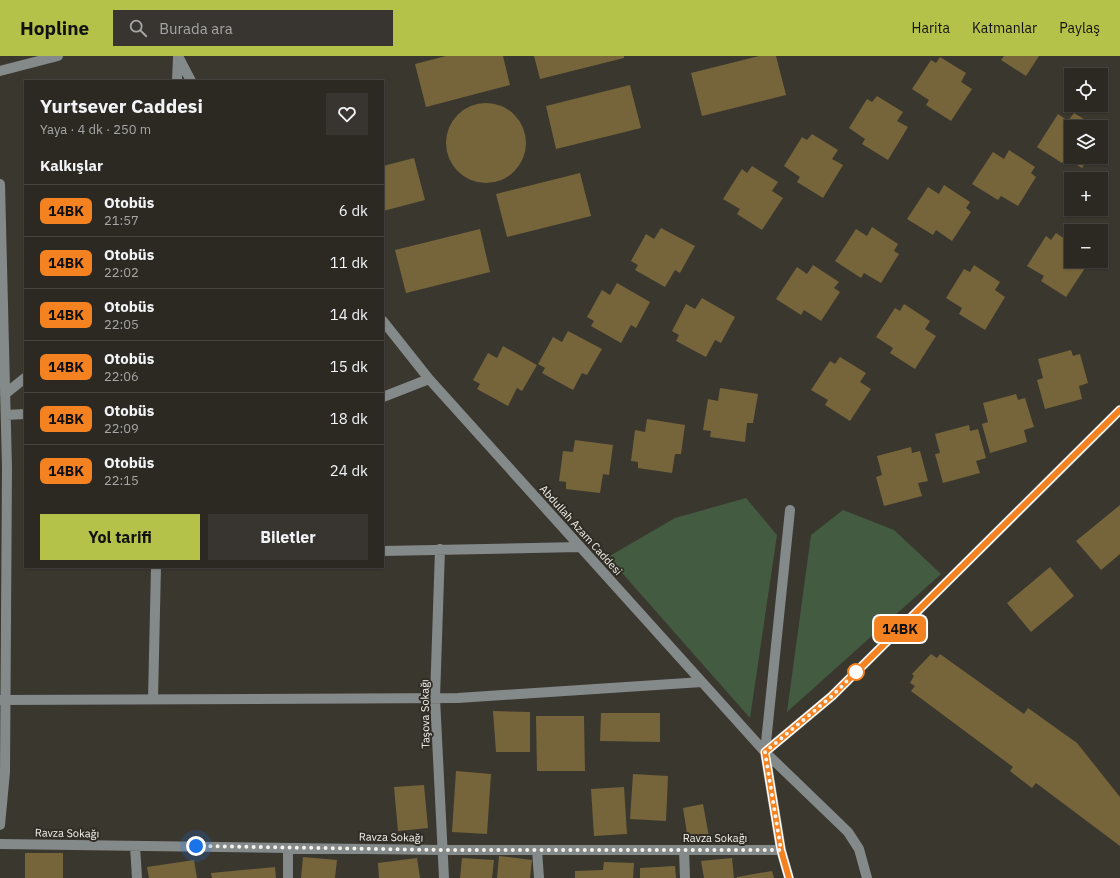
<!DOCTYPE html>
<html lang="tr">
<meta charset="utf-8">
<style>
:root{--surface:#2c2923;--page:#383530;--text:#f1f3f6;--muted:#a6a6a6;--line:#484541;--accent:#b4c24a}
body{margin:0;font-family:"IBM Plex Sans",sans-serif;background:var(--page);color:var(--text);height:100vh;display:flex;flex-direction:column;font-size:15px;white-space:nowrap}
*{box-sizing:border-box;margin:0}
p{font-size:13px;color:var(--muted)}
.icon{flex:none;width:22px;height:22px;fill:none;stroke:currentColor;stroke-width:2;stroke-linecap:round;stroke-linejoin:round}
.map{position:relative;flex:1;overflow:hidden}
.sheet{position:absolute;left:24px;top:24px;width:360px;height:488px;display:flex;flex-direction:column;background:var(--surface);border-radius:0px;box-shadow:0 1px 3px #0004,0 0 0 1px var(--line)}
.sheet>*{flex:none}
.badge{padding:0 8px;border-radius:6px;font-size:14px;line-height:26px}
.fabs{position:absolute;left:1064px;top:12px;display:grid;gap:8px}
.fabs a{display:grid;place-items:center;width:44px;height:44px;border-radius:0px;background:var(--surface);box-shadow:0 1px 3px #0004,0 0 0 1px var(--line);font-size:20px}
.you{position:absolute;width:20px;height:20px;margin:-10px;border:3px solid #fff;border-radius:50%;background:#1a73e8;box-shadow:0 0 0 6px #1a73e833}
.map>.badge{position:absolute;translate:-50% -50%;box-shadow:0 0 0 2px #fff}
h2{padding:0 16px;font-size:15px;line-height:36px}
.round{display:grid;place-items:center;flex:none;width:42px;height:42px;border-radius:0px;background:var(--page)}
.head{display:flex;align-items:center;justify-content:space-between;height:68px;padding:0 16px}
h1{font-size:19px;font-weight:800;line-height:30px}
.button{display:flex;gap:8px;margin-top:auto;padding:8px 16px}
.button a{flex:1;height:46px;border-radius:0px;background:var(--accent);color:#111;font-size:16px;font-weight:800;line-height:46px;text-align:center}
.button a+a{background:var(--page);color:var(--text)}
ul{padding:0;list-style:none}
li{display:flex;align-items:center;gap:12px;height:52px;padding:0 16px;border-top:1px solid var(--line)}
li div{flex:1}
li b{display:block;font-size:15px}
li em{font-style:normal}
li .badge{min-width:44px;font-weight:700;text-align:center}
header{display:flex;align-items:center;gap:24px;box-sizing:border-box;height:56px;padding:0 20px;background:var(--accent);color:#111}
header strong{font-size:19px}
nav{display:flex;gap:22px;margin-inline-start:auto;font-size:14px}
.search{width:280px;height:36px;background:var(--page);display:flex;align-items:center;gap:10px;box-sizing:border-box;padding:0 14px;border-radius:0px;color:var(--muted);font-size:15px}
.map>svg:first-child{display:block}
.green{fill:#435b40}
.building{fill:#76653b}
.lines{fill:none;stroke-linecap:round;stroke-linejoin:round}
.minor{stroke:#84898a;stroke-width:10}
.line-casing{stroke:#fff;stroke-width:9}
.line{stroke:#f58220;stroke-width:6}
.walk{stroke:#f4f2ed;stroke-width:4;stroke-dasharray:0 7.2}
.stop-dot{fill:#fff;stroke:#f58220;stroke-width:2}
.labels{text-anchor:middle;stroke-width:4;stroke-linejoin:round;paint-order:stroke}
.street-label{font-size:11px;fill:#f4f2ed;stroke:#302d25}
</style>
<header>
<strong>Hopline</strong>
<div class="search"><svg class="icon" aria-label="search" viewBox="0 0 24 24"><circle cx="10" cy="10" r="6"/><path d="M15 15l6 6"/></svg>Burada ara</div>
<nav><a>Harita</a><a>Katmanlar</a><a>Paylaş</a></nav>
</header>
<div class="map">
<svg width="1120" height="822" viewBox="0 0 1120 822">
<rect width="100%" height="100%" fill="#3a372f"/>
<!-- green -->
<path class="green" d="M746,442L777,479L750,662L608,501L675,462Z
M843,454L894,474L941,518L787,656L811,479Z"/>
<!-- building -->
<path class="building" d="M446,0H503L510,29L426,51L415,8Z
M534,0H624V2L540,23Z
M759,0H776L786,39L702,60L691,17Z
M1004,0H1039L1026,20L1001,4Z
M940,1L966,17L961,26L972,33L951,65L926,49L929,44L912,33L931,4L936,7Z
M630,29L641,72L556,93L546,50Z
M877,40L903,56L897,65L908,71L888,104L862,88L865,83L849,72L867,43L872,46Z
M446 87a40 40 0 1 1 80 0a40 40 0 1 1-80 0Z
M1074,57L1097,71H1071V101H1089L1082,112L1065,102L1062,107L1037,91L1058,58L1068,65Z
M812,78L838,94L832,103L843,109L823,142L797,126L800,121L784,110L802,81L807,84Z
M1009,94L1035,111L1031,117L1036,121L1018,150L1001,140L998,144L972,128L993,96L1004,103Z
M414,102L425,144L383,155V110Z
M752,110L778,126L772,135L783,142L762,174L737,158L740,153L723,143L742,113L747,117Z
M580,117L591,160L507,181L496,138Z
M944,129L970,146L966,152L971,156L952,185L936,174L933,179L907,163L928,131L939,138Z
M872,171L898,188L894,195L899,198L881,227L864,217L861,222L835,205L856,173L867,180Z
M661,172L695,190L680,217L675,214L665,231L635,214L638,209L631,205L646,178L654,183Z
M480,173L490,216L406,237L395,194Z
M1056,177L1071,187V205H1081L1087,209L1066,241L1041,225L1044,220L1027,210L1046,180L1051,184Z
M813,209L839,226L834,232L840,236L821,265L804,254L801,259L776,243L797,211L807,218Z
M974,209L1000,226L995,234L1005,241L985,274L959,258L962,252L946,242L964,213L970,216Z
M617,227L650,246L636,272L631,269L621,287L591,270L594,265L587,261L602,234L610,239Z
M702,242L735,261L721,287L715,284L706,301L676,285L679,279L672,275L686,248L695,253Z
M904,248L930,265L925,273L936,280L915,313L890,297L893,292L876,281L895,252L900,255Z
M568,275L602,293L587,319L582,317L573,334L542,317L545,312L538,308L553,281L562,286Z
M503,290L537,309L522,335L517,332L508,350L477,333L480,328L473,324L488,297L497,302Z
M1071,294L1073,300L1080,298L1088,327L1079,330L1082,343L1045,353L1037,324L1043,322L1038,303Z
M840,301L866,317L860,326L871,333L850,365L825,349L828,344L811,334L830,305L835,308Z
M720,332L758,338L753,367H747L745,386L710,381L711,375L703,374L708,343L718,345Z
M1016,338L1018,344L1025,342L1034,371L1024,374L1027,386L990,397L982,368L988,366L983,347Z
M647,363L685,369L681,398H675L672,417L638,412V406L631,405L635,374L645,376Z
M969,369L970,375L978,373L986,402L976,405L980,417L943,427L935,398L940,397L935,378Z
M575,384L613,389L609,419L603,418L600,437L566,433V426L559,425L563,395L573,396Z
M911,391L912,397L920,395L928,425L918,427L922,440L884,450L876,421L882,419L877,400Z
M1120,449V498L1101,514L1076,485Z
M1050,511L1074,540L1031,576L1007,547Z
M931,598L937,602L940,598L1024,658L1028,652L1077,687L1120,741V790L1036,727L1032,732L1010,715L1013,711L911,635L915,630L910,627L914,620L912,618Z
M493,655L530,656V696H496Z
M601,657H660V686L600,685Z
M536,660H584L585,715H537Z
M456,715L491,718L487,778L452,776Z
M633,718L668,720L666,765L630,763Z
M424,729L428,772L398,775L394,731Z
M624,731L627,778L594,780L591,733Z
M703,748L709,781L688,784L683,752Z
M25,797H63V822H25Z
M499,800L532,804L530,822H497Z
M303,801L337,804L335,822H301Z
M417,802L420,822H379L378,807Z
M462,802L494,804L492,822H460Z
M732,802L734,822H704L701,805Z
M194,804L197,822H149L147,811Z
M604,806L634,807L633,822H575V815L603,814Z
M675,810L676,822H640V812Z
M275,811L276,822H212L211,817Z
M772,815L774,822H737V821Z"/>
<g class="lines">
<!-- minor -->
<path class="minor" d="M178,0L191,25
M0,15L58,0
M177,25L178,1
M0,128L7,412L5,716L0,769
M383,265L429,323L702,626L765,696L848,776L859,793L867,822
M5,338L25,322
M383,341L429,323
M6,359L25,358
M440,493L435,642L444,822
M383,495L580,491
M153,643L156,511
M0,644L458,642L702,626
M765,696L832,640L1120,354
M0,788L442,794H781
M135,790L137,822
M288,792V822
M537,794L539,822
M684,794L685,822
M789,822L781,794L765,696L790,454"/>
</g>
<g class="lines">
<defs>
<path id="line" d="M789,822L781,794L765,696L832,640L1120,354"/>
</defs>
<!-- line casing -->
<use href="#line" class="line-casing"/>
<!-- line -->
<use href="#line" class="line"/>
<!-- walk -->
<path class="walk" d="M196,790L442,794H781L765,696L832,640L856,616"/>
</g>
<!-- markers -->
<circle class="stop-dot" cx="856" cy="616" r="8"/>
<g class="labels">
<!-- street labels -->
<g class="street-label">
<text transform="translate(581 474) rotate(48)" y="4">Abdullah Azam Caddesi</text>
<text transform="translate(425 658) rotate(-91)" y="4">Taşova Sokağı</text>
<text transform="translate(67 777) rotate(1)" y="4">Ravza Sokağı</text>
<text transform="translate(391 781) rotate(1)" y="4">Ravza Sokağı</text>
<text x="715" y="786">Ravza Sokağı</text>
</g>
</g>
</svg>
<div class="fabs">
<a><svg class="icon" aria-label="locate" viewBox="0 0 24 24"><circle cx="12" cy="12" r="6"/><path d="M12 2v4M12 18v4M2 12h4M18 12h4"/></svg></a>
<a><svg class="icon" aria-label="layers" viewBox="0 0 24 24"><path d="M12 4l9 5-9 5-9-5zM3 14l9 5 9-5"/></svg></a>
<a>+</a>
<a>−</a>
</div>
<div class="you" style="left:196px;top:790px"></div>
<b class="badge" style="left:900px;top:573px;background:#f58220;color:#111">14BK</b>
<section class="sheet">
<div class="head"><div><h1>Yurtsever Caddesi</h1><p>Yaya · 4 dk · 250 m</p></div><a class="round"><svg class="icon" aria-label="heart" viewBox="0 0 24 24"><path d="M12 20l-8-8c-3-5 5-10 8-4 3-6 11-1 8 4z"/></svg></a></div>
<h2>Kalkışlar</h2>
<ul>
<li><span class="badge" style="background:#f58220;color:#111">14BK</span><div><b>Otobüs</b><p>21:57</p></div><em>6 dk</em></li>
<li><span class="badge" style="background:#f58220;color:#111">14BK</span><div><b>Otobüs</b><p>22:02</p></div><em>11 dk</em></li>
<li><span class="badge" style="background:#f58220;color:#111">14BK</span><div><b>Otobüs</b><p>22:05</p></div><em>14 dk</em></li>
<li><span class="badge" style="background:#f58220;color:#111">14BK</span><div><b>Otobüs</b><p>22:06</p></div><em>15 dk</em></li>
<li><span class="badge" style="background:#f58220;color:#111">14BK</span><div><b>Otobüs</b><p>22:09</p></div><em>18 dk</em></li>
<li><span class="badge" style="background:#f58220;color:#111">14BK</span><div><b>Otobüs</b><p>22:15</p></div><em>24 dk</em></li>
</ul>
<div class="button"><a>Yol tarifi</a><a>Biletler</a></div>
</section>
</div>
